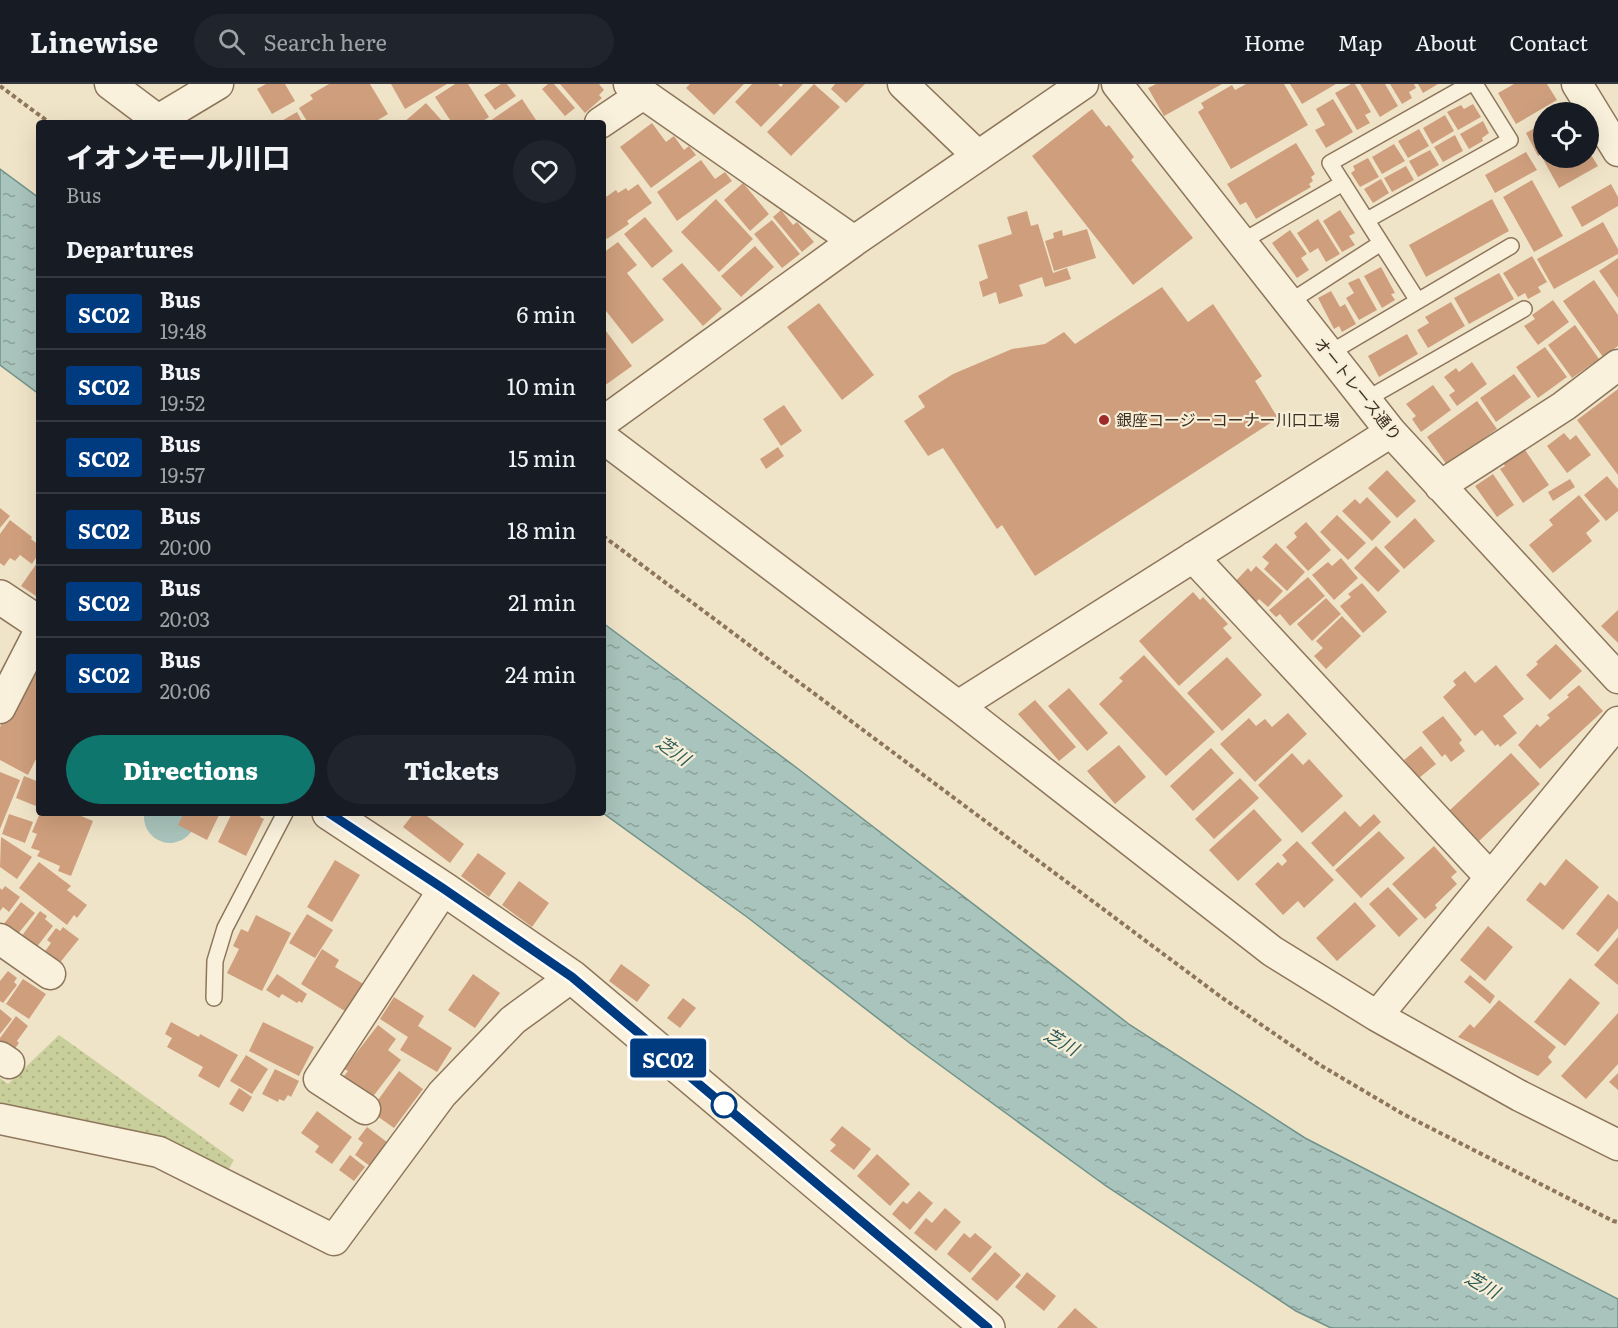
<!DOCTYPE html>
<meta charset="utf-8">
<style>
:root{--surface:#171b24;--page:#20242c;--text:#f1f3f6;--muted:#9ea1a6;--line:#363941;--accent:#0f766e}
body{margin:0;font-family:Literata,"Noto Sans JP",serif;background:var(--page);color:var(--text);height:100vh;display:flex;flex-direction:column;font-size:22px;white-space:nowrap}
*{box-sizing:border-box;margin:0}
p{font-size:20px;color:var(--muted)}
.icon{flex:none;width:33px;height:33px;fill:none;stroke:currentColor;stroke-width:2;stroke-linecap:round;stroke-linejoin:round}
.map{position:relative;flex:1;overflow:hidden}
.sheet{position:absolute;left:36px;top:36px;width:570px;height:696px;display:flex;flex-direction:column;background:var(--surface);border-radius:6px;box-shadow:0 6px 24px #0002}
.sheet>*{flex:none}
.badge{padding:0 12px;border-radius:4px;font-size:21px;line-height:39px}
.buttons{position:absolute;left:1533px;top:18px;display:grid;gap:12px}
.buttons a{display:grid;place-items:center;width:66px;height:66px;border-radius:50%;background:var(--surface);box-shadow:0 6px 24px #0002;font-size:30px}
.map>.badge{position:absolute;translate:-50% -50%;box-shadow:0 0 0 3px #fff}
h2{padding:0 30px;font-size:22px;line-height:54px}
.round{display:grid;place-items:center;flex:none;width:63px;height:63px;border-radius:32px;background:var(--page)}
.headline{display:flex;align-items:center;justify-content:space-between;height:102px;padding:0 30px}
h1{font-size:28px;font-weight:800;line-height:45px}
.action{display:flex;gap:12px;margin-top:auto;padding:12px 30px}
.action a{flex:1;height:69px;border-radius:36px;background:var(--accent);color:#fff;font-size:24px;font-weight:800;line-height:69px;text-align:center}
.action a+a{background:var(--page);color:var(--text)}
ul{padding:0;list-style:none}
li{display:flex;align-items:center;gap:18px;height:72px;padding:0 30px;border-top:2px solid var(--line)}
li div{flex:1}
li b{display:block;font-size:22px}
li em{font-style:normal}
li .badge{min-width:66px;font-weight:700;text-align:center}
header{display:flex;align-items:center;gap:36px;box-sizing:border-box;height:84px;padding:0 30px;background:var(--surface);border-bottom:2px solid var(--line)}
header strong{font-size:28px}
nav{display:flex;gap:33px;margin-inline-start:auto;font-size:21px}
.search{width:420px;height:54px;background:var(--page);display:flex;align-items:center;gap:15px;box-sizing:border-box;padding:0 21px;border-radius:33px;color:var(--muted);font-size:22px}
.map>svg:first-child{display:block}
.green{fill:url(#green-dots)}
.water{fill:url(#water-ripples);stroke:#6f938a;stroke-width:1.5}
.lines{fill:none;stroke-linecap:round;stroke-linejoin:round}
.river{stroke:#a9c4bc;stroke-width:52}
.building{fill:#cf9f7d}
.service-casing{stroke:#8d765c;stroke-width:18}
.minor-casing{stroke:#8d765c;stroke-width:33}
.tertiary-casing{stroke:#8d765c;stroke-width:36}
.path{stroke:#8d765c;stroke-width:4;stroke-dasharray:4.5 3;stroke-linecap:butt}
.service{stroke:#faf1dc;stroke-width:15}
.minor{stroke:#faf1dc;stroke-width:30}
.tertiary{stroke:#faf1dc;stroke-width:33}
.line-casing{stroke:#fff;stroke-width:14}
.line{stroke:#003b80;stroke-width:9}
.poi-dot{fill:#9e2a2b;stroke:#f7eed8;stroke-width:2}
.stop-dot{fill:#fff;stroke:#003b80;stroke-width:3}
.labels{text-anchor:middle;stroke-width:4.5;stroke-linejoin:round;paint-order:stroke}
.street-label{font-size:16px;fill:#3d2e20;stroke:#f7eed8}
.poi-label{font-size:16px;fill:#3d2e20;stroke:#f7eed8;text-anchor:start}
.water-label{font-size:18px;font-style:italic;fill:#2f5d5a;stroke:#f7eed8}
</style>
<header>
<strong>Linewise</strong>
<div class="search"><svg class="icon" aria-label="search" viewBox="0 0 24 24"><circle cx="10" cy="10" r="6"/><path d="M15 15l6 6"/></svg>Search here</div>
<nav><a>Home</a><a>Map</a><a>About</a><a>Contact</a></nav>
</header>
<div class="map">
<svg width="1618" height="1244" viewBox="0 0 1618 1244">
<defs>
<pattern id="green-dots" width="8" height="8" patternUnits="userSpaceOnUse" patternTransform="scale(1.5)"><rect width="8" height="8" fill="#c9cf9b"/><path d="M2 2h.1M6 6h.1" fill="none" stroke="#aeb285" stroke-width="1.8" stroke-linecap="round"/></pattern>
<pattern id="water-ripples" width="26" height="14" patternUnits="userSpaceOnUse" patternTransform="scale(1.5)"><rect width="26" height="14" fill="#a9c4bc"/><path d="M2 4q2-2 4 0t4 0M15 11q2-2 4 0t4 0" fill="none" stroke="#8ba098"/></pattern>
</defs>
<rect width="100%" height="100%" fill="#f0e4c8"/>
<!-- green -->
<path class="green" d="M59,951L234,1076L228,1086L0,1021V994L8,1000Z"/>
<!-- water -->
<path class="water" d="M0,85L39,114V310L0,281Z
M603,539L797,684L1130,941L1305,1054L1618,1215V1244H1331L1296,1227L1106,1102L911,960L747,833L603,729Z"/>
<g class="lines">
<!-- river -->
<path class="river" d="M170,733L173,729"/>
</g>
<!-- building -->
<path class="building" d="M266,0H285L295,17L272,30L257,5Z
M329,0H370L388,30L373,39H308L299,24L313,15L310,11Z
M391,0H447L405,25Z
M455,0H468L489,33L480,39H452L435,13Z
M501,0H507L516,12L495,26L484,11Z
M548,0H554L575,24L565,32L542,5Z
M560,0H599L604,6L599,11L602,14L585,29Z
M690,0H744L714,31L686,4Z
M752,0H778L781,3L783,0H803L761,43L735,18Z
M814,0L840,23L791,72L767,48Z
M835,0H865L846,19L831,5Z
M1156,0H1222L1164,32L1148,4Z
M1246,0H1284L1308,41L1231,85L1198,28L1204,24L1201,19L1232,1L1235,6Z
M1290,0H1336L1302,20Z
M1351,0H1355L1371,28L1365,31L1370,39L1357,46L1335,9Z
M1360,0H1385L1398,22L1380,33Z
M1390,0H1414L1416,4L1409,8L1412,14L1402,20Z
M1418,0H1438L1423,9Z
M1514,0H1547L1557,16L1516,40L1498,9Z
M522,15L538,39H487Z
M1333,15L1353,48L1326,64L1315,46L1325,41L1316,25Z
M426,19L444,39H403Z
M1473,20L1481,33L1458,46L1447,28L1461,21L1464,25Z
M1092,25L1106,43L1109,41L1134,73L1131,76L1193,154L1133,201L1032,72Z
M297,28L303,39H278Z
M1445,31L1454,47L1432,60L1423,44Z
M1483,37L1489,49L1482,54L1483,57L1469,65L1460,50Z
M652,39L666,58L674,52L684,66L689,62L696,71L651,104L620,63Z
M1544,39V69L1538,72L1526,49Z
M1419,45L1429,62L1408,74L1398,57Z
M1455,51L1463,67L1443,78L1434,63Z
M1296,59L1315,90L1311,93L1313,97L1309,100L1311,103L1256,135L1246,118L1240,121L1227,100Z
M1394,60L1405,77L1382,90L1372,73Z
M1430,66L1439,81L1418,93L1409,77Z
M1588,66L1598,82L1559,104L1543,75L1547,74H1563L1566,80L1578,74H1588Z
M1526,68L1537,86L1495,109L1485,91Z
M1368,74L1379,93L1360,103L1351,89L1355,86L1353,82Z
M701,76L715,95L725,88L732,97L677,137L657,108Z
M1406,82L1414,96L1392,108L1384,94Z
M1381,95L1389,109L1373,119L1364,105Z
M1532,96L1563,152L1534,168L1503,113Z
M743,99L769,130L750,147L724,116Z
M638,100L652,119L627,137L629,140L607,155L603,149V115L616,106L618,109L626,104L628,107Z
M1611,100L1618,113V122L1582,143L1571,123Z
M716,115L753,155L719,188L681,148Z
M1492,115L1509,147L1426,193L1409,161Z
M781,126L793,141L797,138L814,158L802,168L773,133Z
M1340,126L1355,149L1349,152L1355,161L1342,168L1323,137Z
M1027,127L1031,142L1038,140L1053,189L1067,184L1071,195L1045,203L1042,193L1019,201L1023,212L999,220L996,208L983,213L979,198L988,194L978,161L1012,150L1007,133Z
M645,133L673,167L652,184L624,150Z
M1318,135L1340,170L1326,178L1318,164L1310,169L1297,149Z
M772,136L800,170L782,184L754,150Z
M1603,138L1618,165V170L1554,205L1537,175Z
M1087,145L1096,174L1054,187L1045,157L1054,154L1053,149L1062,146L1063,152Z
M1290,146L1307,170L1301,174L1309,186L1297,194L1272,159Z
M618,158L637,181L627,189L664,236L632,260L603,223V169Z
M755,162L774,183L741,213L721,192Z
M1532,172L1547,198L1538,203L1541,208L1528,215L1525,209L1518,213L1503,189Z
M1618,174V214L1599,187Z
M682,179L722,225L703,242L662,195Z
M1381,183L1395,209L1391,210L1395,216L1382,224L1364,192Z
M1499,189L1514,215L1469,240L1454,214Z
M1359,194L1377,226L1359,236L1346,214L1354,209L1348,199Z
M1594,196L1618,231V262L1603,273L1563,217Z
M1162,203L1188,238L1213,220L1262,292L1255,297L1278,334L1035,492L1002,441L997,445L943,364L928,372L904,337L925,323L918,312L953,290L1012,265L1045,260L1064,248L1075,260Z
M1331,207L1340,223L1345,220L1356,240L1342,248L1339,242L1334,245L1318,214Z
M1553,216L1569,238L1538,261L1524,242L1535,235L1532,231Z
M1451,218L1465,242L1428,264L1417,246L1429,239L1425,233Z
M819,219L874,291L842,316L787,243Z
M1575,241L1599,275L1572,294L1548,261Z
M603,243L632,282L604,302L603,300Z
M1407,250L1418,270L1379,293L1368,272Z
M1545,263L1567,293L1538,314L1516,283Z
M1472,278L1487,300L1457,322L1449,311L1455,307L1444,293L1456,284L1459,288Z
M1514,290L1531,313L1496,338L1480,314Z
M1433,301L1451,326L1421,348L1412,335L1416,332L1406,320Z
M1618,305V391L1577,336Z
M1477,317L1497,345L1447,381L1427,353Z
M784,321L802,347L781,362L763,335Z
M1564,349L1570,356L1576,351L1591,371L1567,389L1547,362Z
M778,363L784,372L766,385L760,375Z
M1523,363L1549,401L1523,419L1500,385L1505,382L1502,378Z
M1387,386L1416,417L1397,434L1368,404Z
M1493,390L1514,421L1497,433L1475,402Z
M1607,392L1618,405V427L1606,437L1584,411Z
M1570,395L1575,403L1553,417L1548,408Z
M1579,411L1600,437L1586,449L1592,457L1553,489L1529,461L1553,441L1549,436Z
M1367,413L1391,438L1372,457L1342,427L1355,415L1360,420Z
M0,424L10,432L0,444Z
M1337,431L1366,459L1348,476L1320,448Z
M1415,434L1435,457L1404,485L1384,463Z
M10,436L32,453L31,455L39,461V469L32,480L20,471L15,477L10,474L4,482L0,479V450Z
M1306,438L1331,466L1308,487L1286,463L1297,453L1294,449Z
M1276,459L1305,488L1287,507L1264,485L1269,479L1262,473Z
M1376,462L1400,487L1378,508L1354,484Z
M1341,474L1358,494L1334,516L1312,491L1328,478L1332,482Z
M39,476V514L21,502Z
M1256,482L1283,507L1268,523L1259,515L1253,522L1232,501L1248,484L1251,488Z
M1308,493L1325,512L1290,542L1280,530L1276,533L1269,526Z
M1362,499L1387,528L1363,549L1340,522L1351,513L1348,510Z
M1193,508L1200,516L1203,513L1228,540L1223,544L1232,554L1179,602L1139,557Z
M1326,514L1341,530L1312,557L1297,540Z
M1618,526V559L1601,542Z
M1342,532L1361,552L1326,585L1314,572L1323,564L1316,557Z
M1556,560L1582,587L1550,616L1526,591L1538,580L1536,578Z
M1144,571L1215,648L1166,692L1099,620L1123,597L1119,594Z
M1227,573L1262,611L1222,647L1187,609Z
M34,578L39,581V669L28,691L0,676V643Z
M1496,581L1524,615L1503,632L1517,649L1500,663L1498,660L1495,662L1482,646L1475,652L1443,613L1456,601L1453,597L1465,587L1475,599Z
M1579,601L1603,627L1540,685L1518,661L1537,640L1540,643L1550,634L1547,631L1569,613L1567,611Z
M1069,604L1108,649L1087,667L1048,622Z
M1035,616L1076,663L1059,677L1018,630Z
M1288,629L1307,650L1255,698L1220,660L1249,634L1256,642L1265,635L1272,643Z
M1443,632L1462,656L1459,659L1465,667L1451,678L1445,670L1442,673L1422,648Z
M1119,661L1146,693L1115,720L1087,687Z
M1421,662L1436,680L1419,694L1404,676Z
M1211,664L1234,689L1193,727L1170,702Z
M1292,669L1303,681L1309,675L1343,712L1302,749L1258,701Z
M1511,669L1540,700L1479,757L1450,726Z
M0,688L20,696L0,745Z
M24,692L39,698V713L36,722L16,714Z
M1240,694L1259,714L1214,755L1195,735Z
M1254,725L1282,756L1238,797L1209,766Z
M1345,727L1360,743L1374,730L1381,738L1333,783L1311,759Z
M40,729H74L93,737L71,792L58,787L60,782L37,772L40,767L31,764L37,750L32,748Z
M184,729H220L207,756L178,741Z
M232,729H262L260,733L264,735L246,772L218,758Z
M414,729H423L464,760L450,779L403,743Z
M9,730L33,738L25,759L2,750Z
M1379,747L1405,774L1361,814L1335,786Z
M1,753L32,773L17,795L0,783Z
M1297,757L1334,796L1304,824L1298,817L1283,831L1255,800L1278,778L1282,782L1287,777L1282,771Z
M1434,762L1457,788L1451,793L1457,800L1435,821L1437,824L1425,835L1392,800Z
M478,769L506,789L489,813L461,792Z
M1566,775L1599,803L1563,846L1526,816L1540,798L1545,802Z
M335,776L360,791L332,838L307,823Z
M39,778L71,802L67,806L87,821L77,834L74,831L67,841L19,804Z
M519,797L549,819L532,843L502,821Z
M5,802L20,813L9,828L3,823L0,827V804L2,806Z
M1388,803L1418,835L1399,853L1369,820Z
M1608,810L1618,818V844L1598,868L1576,850Z
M21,818L35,829L17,851L3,841Z
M1355,818L1376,842L1337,877L1316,854Z
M40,827L47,832L45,835L53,842L36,864L21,853Z
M307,830L333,846L315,874L289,859Z
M256,831L291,849L262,907L227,889L239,865L233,862L241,845L248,848Z
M1488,842L1513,863L1485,897L1460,876Z
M63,843L79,855L58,881L43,870L51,859L47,856L56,844L60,847Z
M1618,853V901L1594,881Z
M322,865L339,876L335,883L365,901L348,929L301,900Z
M621,880L650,901L637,918L609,897Z
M8,887L17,894L14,898L17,901L3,919L0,917V897Z
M277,890L307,910L302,919L299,917L297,919L282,910L279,914L266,906Z
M473,890L500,909L475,944L448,926Z
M1470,891L1495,912L1490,920L1464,898Z
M1570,894L1600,919L1565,962L1534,938Z
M23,895L46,910L29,935L6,920Z
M394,913L424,932L418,942L452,964L437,988L400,966L408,953L380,935Z
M683,914L696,924L680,944L667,934Z
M1499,916L1556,963L1548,973L1552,978L1538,992L1458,953L1470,940L1474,944Z
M0,925L12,935L0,950Z
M1618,929V980L1586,1015L1561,992Z
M16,932L28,942L17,957L19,959L11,970L0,962V954Z
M171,938L199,953L200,950L238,971L219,1004L198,992L203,983L167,963L172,954L165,950Z
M263,938L314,963L299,992L249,967Z
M378,941L396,955L388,966L401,976L368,1019L339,998L348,987L344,985Z
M246,971L268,985L252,1010L230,997Z
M275,985L299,997L291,1013L288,1011L284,1017L279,1015L278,1018L262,1010Z
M399,987L423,1005L394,1044L370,1027Z
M1618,989V1006L1609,998Z
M239,1004L252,1013L243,1028L229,1020Z
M317,1027L352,1053L332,1080L315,1068L319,1062L301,1049Z
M842,1042L871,1065L854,1086L830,1067L836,1061L830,1056Z
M367,1043L387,1058L370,1082L355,1071L363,1059L358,1055Z
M877,1070L910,1100L890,1122L857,1092Z
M350,1071L365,1083L354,1097L339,1086Z
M919,1107L933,1119L910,1146L892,1130L903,1117L907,1120Z
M945,1124L961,1138L936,1167L914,1149L926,1134L932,1139Z
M964,1149L970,1154L975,1149L992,1163L970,1189L947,1170Z
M995,1168L1021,1191L997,1217L971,1195Z
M1027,1188L1056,1212L1044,1227L1015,1203Z
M1075,1224L1098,1244H1057Z"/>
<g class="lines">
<defs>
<path id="service" d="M1367,136L1510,56L1475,0
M1241,158L1343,99
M1418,217L1330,79L1470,0
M1288,219L1381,159
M1328,270L1511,162
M1365,316L1524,225
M214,914L215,877L225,844L285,729"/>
<path id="minor" d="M110,0L162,39
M629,0L854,157
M903,0L978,72
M1117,0L1391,348L1618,594
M1577,0L1618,67
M158,36L218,0
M600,39L643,10
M603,338L854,157L1083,0
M603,354L958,622L1272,867L1377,932L1520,1012L1618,1061
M1440,402L1564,322L1618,281
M1193,473L1490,793
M958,622L1391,348
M0,624L39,548
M0,855L50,890
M1377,932L1618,638
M0,973L9,979
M365,1025L319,995L444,805
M0,1035L159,1068L334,1156L442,1010L513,936L572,893"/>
<path id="tertiary" d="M0,513L39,539
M329,729L444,805L572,893L988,1244"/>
</defs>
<!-- service casing -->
<use href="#service" class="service-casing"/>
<!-- minor casing -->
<use href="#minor" class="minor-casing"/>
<!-- tertiary casing -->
<use href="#tertiary" class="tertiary-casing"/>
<!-- path -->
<path class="path" d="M0,2L50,39
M603,452L1221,913L1320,981L1403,1030L1613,1137L1618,1138"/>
<!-- service -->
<use href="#service" class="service"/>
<!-- minor -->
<use href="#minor" class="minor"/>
<!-- tertiary -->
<use href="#tertiary" class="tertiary"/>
</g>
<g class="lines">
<defs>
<path id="line" d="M329,729L444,805L572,893L988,1244"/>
</defs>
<!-- line casing -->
<use href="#line" class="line-casing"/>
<!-- line -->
<use href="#line" class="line"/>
</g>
<!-- markers -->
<circle class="poi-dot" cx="1104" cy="336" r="6"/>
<circle class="stop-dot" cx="724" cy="1021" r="12"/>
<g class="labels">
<!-- street labels -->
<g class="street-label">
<text transform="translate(1358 305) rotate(51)" y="6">オートレース通り</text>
</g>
<!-- poi labels -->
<g class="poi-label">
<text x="1116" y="342">銀座コージーコーナー川口工場</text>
</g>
<!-- water labels -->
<g class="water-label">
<text transform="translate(673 667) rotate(35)" y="6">芝川</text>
<text transform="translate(1061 958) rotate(30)" y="6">芝川</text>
<text transform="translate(1482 1201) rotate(30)" y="6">芝川</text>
</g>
</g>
</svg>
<div class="buttons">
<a><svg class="icon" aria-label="locate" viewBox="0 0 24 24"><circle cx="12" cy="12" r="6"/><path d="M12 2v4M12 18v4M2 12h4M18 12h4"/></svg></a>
</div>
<b class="badge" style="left:668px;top:974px;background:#003b80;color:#fff">SC02</b>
<section class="sheet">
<div class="headline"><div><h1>イオンモール川口</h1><p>Bus</p></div><a class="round"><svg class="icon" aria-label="heart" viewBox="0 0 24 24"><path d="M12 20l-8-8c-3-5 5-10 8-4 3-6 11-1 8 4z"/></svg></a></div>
<h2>Departures</h2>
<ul>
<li><span class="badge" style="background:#003b80;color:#fff">SC02</span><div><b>Bus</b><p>19:48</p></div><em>6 min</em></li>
<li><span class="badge" style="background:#003b80;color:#fff">SC02</span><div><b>Bus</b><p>19:52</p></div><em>10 min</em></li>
<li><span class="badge" style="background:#003b80;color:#fff">SC02</span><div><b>Bus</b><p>19:57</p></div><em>15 min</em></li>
<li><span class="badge" style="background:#003b80;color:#fff">SC02</span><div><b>Bus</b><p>20:00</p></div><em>18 min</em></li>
<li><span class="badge" style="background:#003b80;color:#fff">SC02</span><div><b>Bus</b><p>20:03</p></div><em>21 min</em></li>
<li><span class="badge" style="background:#003b80;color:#fff">SC02</span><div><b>Bus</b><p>20:06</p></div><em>24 min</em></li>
</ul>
<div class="action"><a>Directions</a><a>Tickets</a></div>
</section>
</div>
